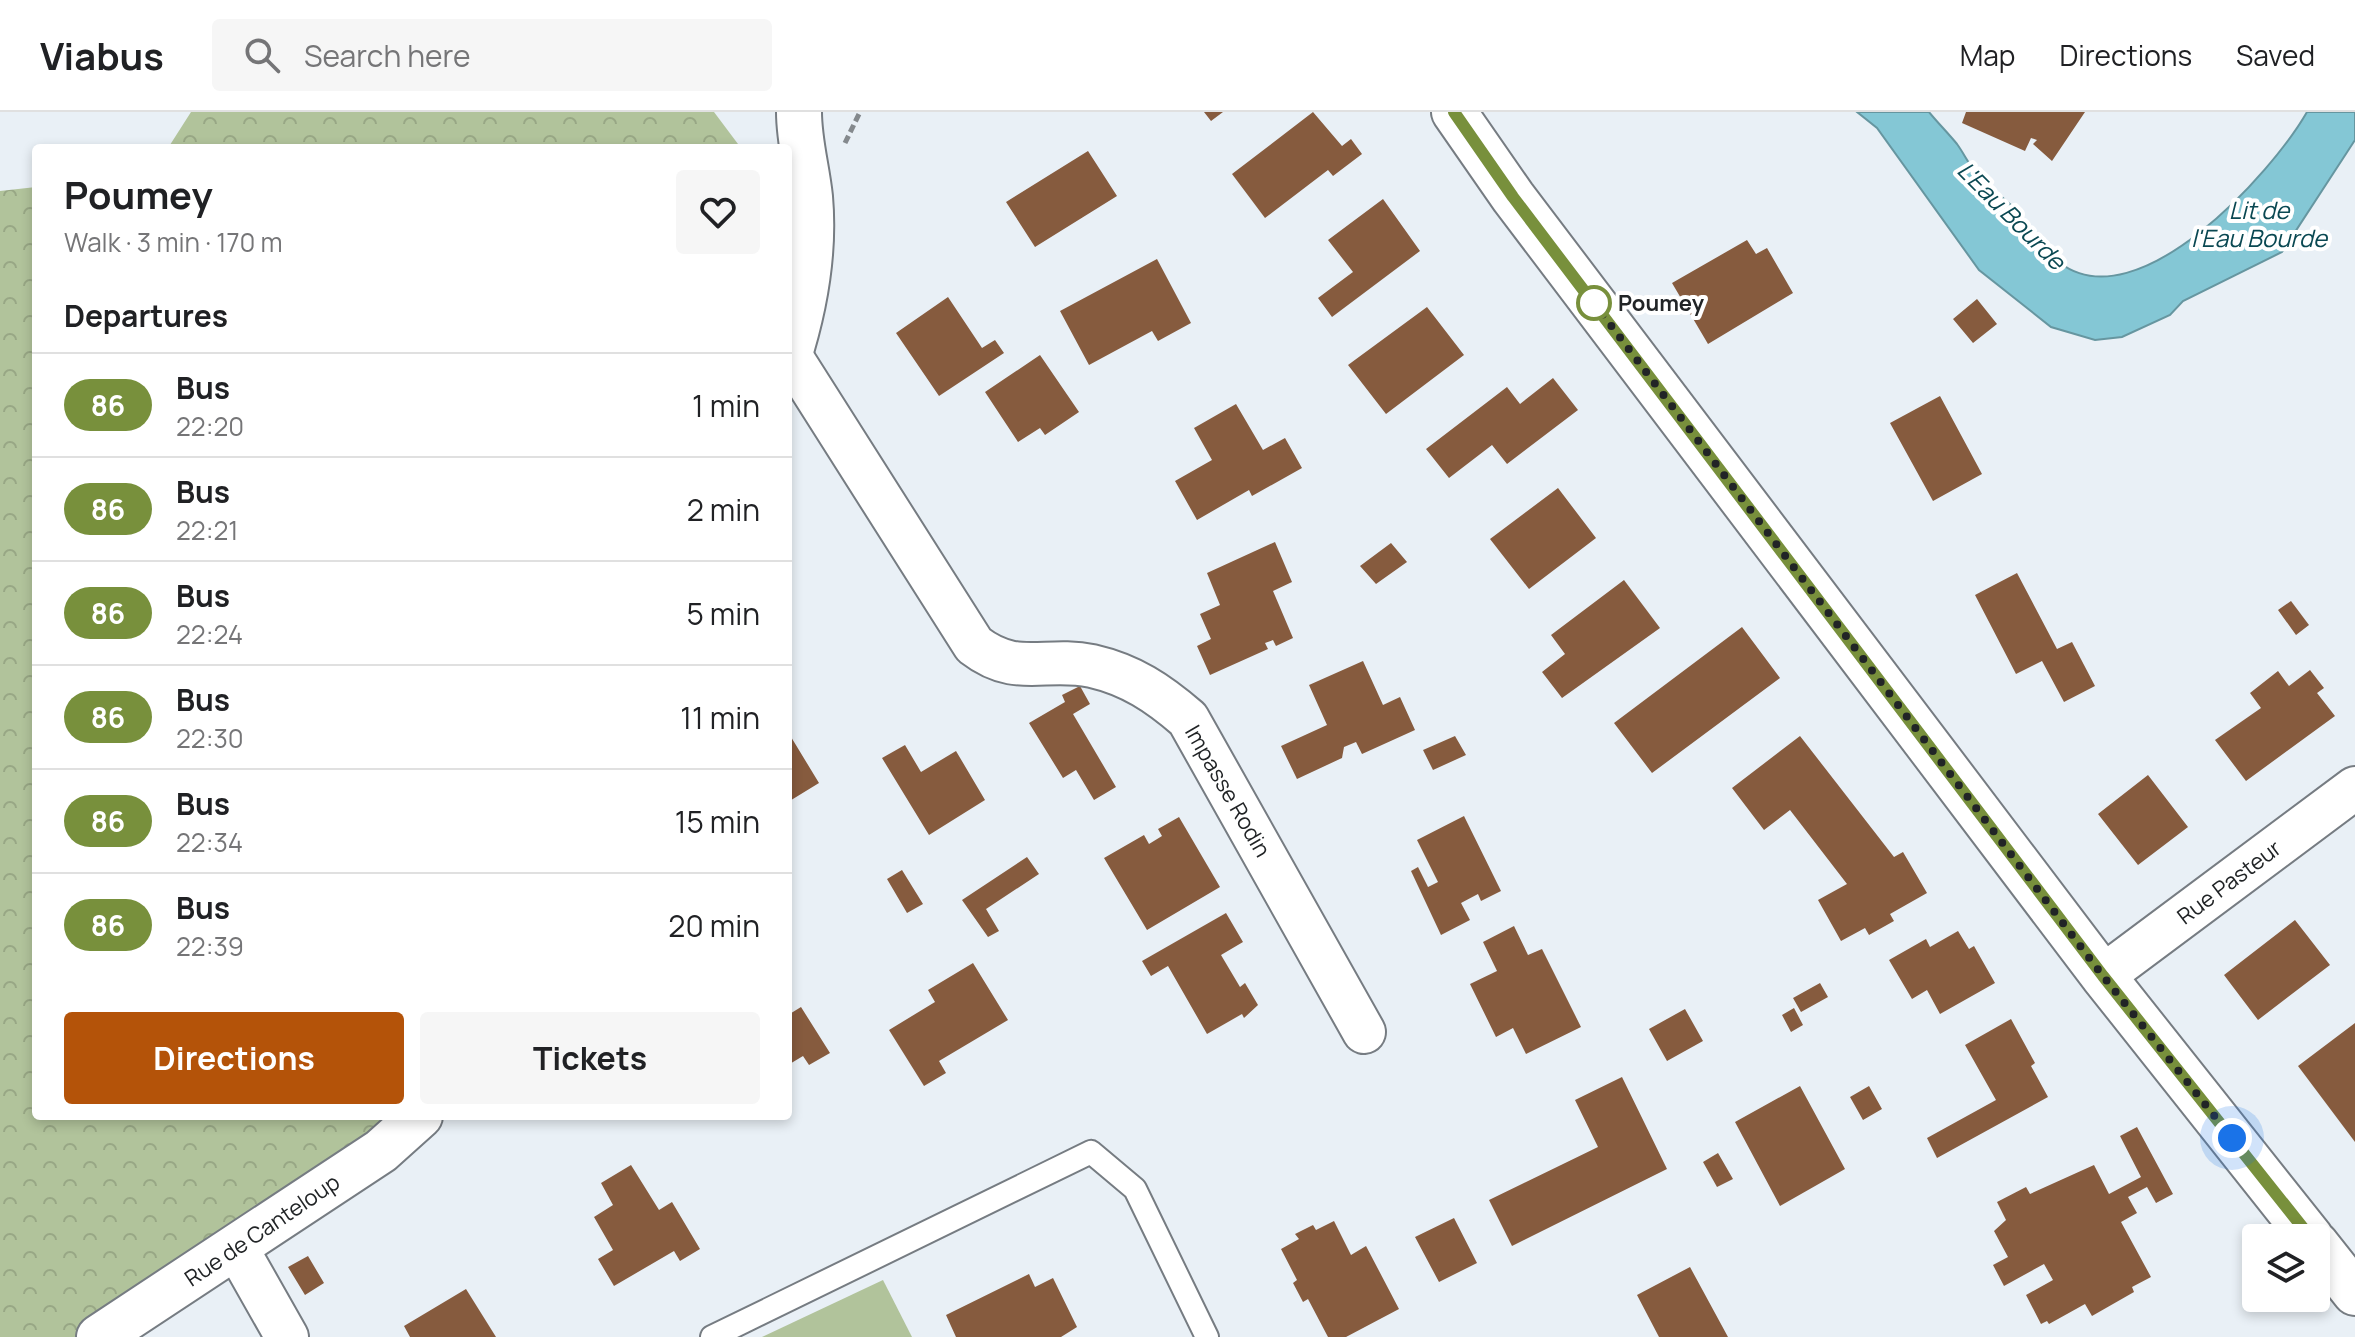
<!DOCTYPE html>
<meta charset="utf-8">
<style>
:root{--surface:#fff;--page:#f6f6f6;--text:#202124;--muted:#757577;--line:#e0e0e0;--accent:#b45309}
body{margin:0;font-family:Manrope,sans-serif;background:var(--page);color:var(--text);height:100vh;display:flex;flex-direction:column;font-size:30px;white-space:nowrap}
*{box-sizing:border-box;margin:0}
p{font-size:26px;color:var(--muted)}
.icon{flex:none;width:44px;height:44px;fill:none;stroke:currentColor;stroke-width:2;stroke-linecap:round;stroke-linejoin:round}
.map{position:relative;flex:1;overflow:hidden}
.side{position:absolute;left:32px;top:32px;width:760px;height:976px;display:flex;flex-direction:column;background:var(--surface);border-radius:8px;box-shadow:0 4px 12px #0003}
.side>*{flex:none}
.badge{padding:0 16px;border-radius:26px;font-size:28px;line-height:52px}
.buttons{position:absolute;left:2242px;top:1112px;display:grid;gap:16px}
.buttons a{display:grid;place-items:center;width:88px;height:88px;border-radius:8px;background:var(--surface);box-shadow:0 4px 12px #0003;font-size:40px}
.you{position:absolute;width:40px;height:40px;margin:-20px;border:6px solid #fff;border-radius:50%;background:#1a73e8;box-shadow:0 0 0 12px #1a73e833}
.map>.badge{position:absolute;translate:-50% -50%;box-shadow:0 0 0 4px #fff}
h2{padding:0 32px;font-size:30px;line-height:72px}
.round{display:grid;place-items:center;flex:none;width:84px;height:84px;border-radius:8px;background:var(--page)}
.head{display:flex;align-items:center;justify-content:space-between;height:136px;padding:0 32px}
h1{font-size:38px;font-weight:700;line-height:60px}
.cta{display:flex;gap:16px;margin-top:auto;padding:16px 32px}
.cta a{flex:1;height:92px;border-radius:8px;background:var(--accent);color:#fff;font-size:32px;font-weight:700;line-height:92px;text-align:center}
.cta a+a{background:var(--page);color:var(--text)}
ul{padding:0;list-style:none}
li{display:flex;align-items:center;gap:24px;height:104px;padding:0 32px;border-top:2px solid var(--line)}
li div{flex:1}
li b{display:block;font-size:30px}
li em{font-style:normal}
li .badge{min-width:88px;font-weight:700;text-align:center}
header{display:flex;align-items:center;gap:48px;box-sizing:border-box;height:112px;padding:0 40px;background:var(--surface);border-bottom:2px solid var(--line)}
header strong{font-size:38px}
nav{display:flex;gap:44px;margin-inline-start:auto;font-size:28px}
.search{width:560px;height:72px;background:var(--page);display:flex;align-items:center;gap:20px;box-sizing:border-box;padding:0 28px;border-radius:8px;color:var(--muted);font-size:30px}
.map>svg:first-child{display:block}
.forest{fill:url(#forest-crowns)}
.garden{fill:#b1c39b}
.water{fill:#84c7d5;stroke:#6696a0;stroke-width:2}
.building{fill:#865b3e}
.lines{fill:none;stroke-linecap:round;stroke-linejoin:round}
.service-casing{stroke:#767c82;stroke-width:26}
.minor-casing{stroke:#767c82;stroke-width:46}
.tertiary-casing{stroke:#767c82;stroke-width:48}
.path{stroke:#84898d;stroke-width:5;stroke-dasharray:8 4;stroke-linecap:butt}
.service{stroke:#fff;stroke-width:22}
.minor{stroke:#fff;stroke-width:42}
.tertiary{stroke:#fff;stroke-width:44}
.line-casing{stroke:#fff;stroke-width:18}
.line{stroke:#78903c;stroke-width:12}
.walk{stroke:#212426;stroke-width:8;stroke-dasharray:0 14.4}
.stop-dot{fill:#fff;stroke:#78903c;stroke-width:4}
.labels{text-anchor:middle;stroke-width:8;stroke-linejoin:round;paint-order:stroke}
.stop-label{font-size:22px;font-weight:bold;fill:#212426;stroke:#fff;text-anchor:start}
.street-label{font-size:22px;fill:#212426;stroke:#fff}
.water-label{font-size:24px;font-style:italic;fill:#0a4852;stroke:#fff}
</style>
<header>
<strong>Viabus</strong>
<div class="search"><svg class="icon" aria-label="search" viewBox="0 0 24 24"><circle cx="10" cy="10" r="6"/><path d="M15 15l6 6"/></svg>Search here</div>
<nav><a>Map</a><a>Directions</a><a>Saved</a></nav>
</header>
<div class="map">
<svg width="2355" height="1225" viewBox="0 0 2355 1225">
<defs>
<pattern id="forest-crowns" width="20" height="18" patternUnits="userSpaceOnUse" patternTransform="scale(2)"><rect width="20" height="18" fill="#b1c39b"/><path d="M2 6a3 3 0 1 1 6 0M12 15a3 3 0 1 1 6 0" fill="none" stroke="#98a785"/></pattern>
</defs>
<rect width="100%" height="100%" fill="#e9f0f6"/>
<!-- forest -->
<path class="forest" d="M191,0H714L741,36H168Z
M36,75V1004H420L99,1225H0V79Z"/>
<!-- garden -->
<path class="garden" d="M883,1168L912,1225H762Z"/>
<!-- water -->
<path class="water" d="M1857,0H1929C1938,11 1948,21 1957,32C1965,43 1971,57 1981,67C1991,77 2003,85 2013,95C2028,113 2041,136 2060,151C2138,210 2272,61 2307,0H2355V28L2282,140L2183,189L2170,203L2122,225L2095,228L2051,215L1979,158L1877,16Z"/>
<!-- building -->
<path class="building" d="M1204,0H1223L1211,9Z
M1313,0L1342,34L1351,27L1362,42L1333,64L1328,58L1265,106L1232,62Z
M1966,0H2085L2052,49L2033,32L2037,28L2031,26L2025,39L1962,11Z
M1088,39L1117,84L1035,135L1006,90Z
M1383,87L1420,139L1332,205L1318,186L1353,160L1328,128Z
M1747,128L1756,142L1767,136L1793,181L1708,232L1672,171Z
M1157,147L1191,211L1158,229L1152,219L1089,253L1060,199Z
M948,185L982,236L995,228L1004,241L939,284L896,221Z
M1977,187L1997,212L1973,231L1953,207Z
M1427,195L1464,243L1386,302L1348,253Z
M1040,243L1079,300L1045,323L1040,316L1018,330L985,280Z
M1553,266L1578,298L1507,352L1492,333L1449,366L1426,337L1507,275L1520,292Z
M1940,284L1982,362L1933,389L1890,311Z
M1236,292L1263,338L1285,326L1302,356L1252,384L1249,378L1197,408L1175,369L1212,348L1194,316Z
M1558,376L1596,426L1529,477L1490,427Z
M1275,430L1292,470L1273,479L1293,526L1276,534L1273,528L1265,531L1268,537L1210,563L1197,534L1211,527L1200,502L1220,493L1207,461Z
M1391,431L1407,450L1376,472L1360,454Z
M2017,461L2057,537L2072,530L2095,574L2064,590L2042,549L2016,562L1975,483Z
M1624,468L1660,516L1562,586L1542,560L1565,542L1551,523Z
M2291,489L2309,513L2296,523L2278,498Z
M1742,515L1780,566L1652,661L1614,611Z
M1363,549L1383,593L1400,585L1415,618L1362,642L1356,630L1344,635L1342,646L1297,667L1281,634L1327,613L1309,573Z
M2310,558L2324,576L2317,581L2335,604L2246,669L2215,628L2261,596L2250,581L2278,559L2289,574Z
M1080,574L1090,592L1073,602L1116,675L1094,688L1076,658L1063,666L1029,611L1065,590L1062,583Z
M788,620L819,671L788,690Z
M1455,624L1466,643L1433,658L1423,638Z
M1800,624L1894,745L1903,740L1927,781L1890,802L1894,809L1869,823L1865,816L1841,829L1818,788L1847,772L1790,698L1764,718L1732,676Z
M905,633L921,660L956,639L985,688L929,723L882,646Z
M2148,663L2188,715L2138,753L2098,702Z
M1464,704L1501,779L1481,789L1478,782L1461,791L1470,808L1441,823L1411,759L1418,755L1428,775L1438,770L1417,728Z
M1179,705L1220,775L1147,818L1104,746L1144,723L1149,732L1162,724L1158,717Z
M1027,745L1039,762L986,797L999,819L988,825L962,788Z
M902,758L923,792L907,801L887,767Z
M1226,801L1243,830L1221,843L1240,875L1245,871L1258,893L1244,906L1242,902L1207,922L1168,854L1151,864L1142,849Z
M2295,808L2330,853L2258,908L2224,863Z
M1514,814L1528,843L1542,837L1581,915L1526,942L1513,916L1496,925L1470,872L1497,859L1483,830Z
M1958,819L1969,837L1974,834L1995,871L1940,902L1927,878L1912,887L1889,848L1926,827L1930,835Z
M973,851L1008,908L939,949L946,961L924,974L889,918L935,890L928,878Z
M1820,871L1828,885L1801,900L1793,886Z
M801,895L830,941L809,953L803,944L788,953V903Z
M1794,896L1803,913L1791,920L1782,903Z
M1685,897L1703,929L1667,949L1649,917Z
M2011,907L2035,951L2031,954L2048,985L1937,1046L1927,1026L1996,988L1965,933Z
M2355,911V1030L2298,954Z
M1622,965L1667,1057L1512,1134L1489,1088L1598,1035L1575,988Z
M1800,974L1845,1057L1780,1094L1735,1010Z
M1869,974L1882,997L1863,1008L1850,985Z
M2137,1015L2173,1082L2156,1091L2147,1075L2128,1085L2137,1101L2121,1110L2151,1165L2132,1175L2134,1180L2092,1204L2085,1192L2049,1212L2047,1209L2041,1212L2026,1183L2053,1168L2044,1152L2004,1174L1993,1153L2008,1145L1994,1119L2006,1108L1997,1090L2026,1075L2030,1082L2094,1053L2109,1082L2141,1065L2120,1024Z
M1718,1041L1733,1067L1717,1075L1703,1050Z
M631,1053L659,1098L672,1090L700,1137L680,1149L674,1139L614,1174L598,1147L613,1138L594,1105L613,1093L601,1071Z
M1454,1106L1477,1151L1439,1170L1415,1125Z
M1334,1109L1351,1143L1366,1134L1399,1197L1346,1225H1328L1308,1187L1303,1190L1293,1171L1297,1168L1281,1137L1299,1127L1295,1122L1313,1113L1316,1118Z
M308,1144L324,1171L305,1183L288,1155Z
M1690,1155L1728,1225H1659L1637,1183Z
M1029,1162L1035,1175L1053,1166L1077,1215L1061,1225H956L946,1203Z
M466,1177L496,1225H410L404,1214Z"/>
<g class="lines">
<defs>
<path id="service" d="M712,1225L1091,1040L1135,1077L1207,1225"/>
<path id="minor" d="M790,243L974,533C1017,566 1044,544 1092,554C1131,563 1158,581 1188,607L1364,920
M2103,864L2355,676
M236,1135L287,1225"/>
<path id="tertiary" d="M1454,0L1513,85L2103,864L2311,1126
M788,248C805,195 815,141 810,85C807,56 799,30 799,0
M2316,1132L2355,1181
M99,1225L381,1039L420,1004"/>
</defs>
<!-- service casing -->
<use href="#service" class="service-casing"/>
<!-- minor casing -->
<use href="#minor" class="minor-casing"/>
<!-- tertiary casing -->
<use href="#tertiary" class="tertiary-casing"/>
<!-- path -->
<path class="path" d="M845,31L860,0"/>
<!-- service -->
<use href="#service" class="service"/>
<!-- minor -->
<use href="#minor" class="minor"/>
<!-- tertiary -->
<use href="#tertiary" class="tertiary"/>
</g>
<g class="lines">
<defs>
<path id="line" d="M1454,0L1513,85L2103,864L2311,1126"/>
</defs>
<!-- line casing -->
<use href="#line" class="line-casing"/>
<!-- line -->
<use href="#line" class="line"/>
<!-- walk -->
<path class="walk" d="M1594,191L2103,864L2232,1026"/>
</g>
<!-- markers -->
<circle class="stop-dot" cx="1594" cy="191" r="16"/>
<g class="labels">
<!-- stop labels -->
<g class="stop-label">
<text x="1618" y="199">Poumey</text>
</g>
<!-- street labels -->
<g class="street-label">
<text transform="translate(1228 679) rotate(60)" y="8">Impasse Rodin</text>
<text transform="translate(2229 770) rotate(-37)" y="8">Rue Pasteur</text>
<text transform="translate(262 1118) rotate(-34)" y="8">Rue de Canteloup</text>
</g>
<!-- water labels -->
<g class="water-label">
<text x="2259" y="107">Lit de<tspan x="2259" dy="28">l'Eau Bourde</tspan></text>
<text transform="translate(2011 104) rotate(45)" y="8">L'Eau Bourde</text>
</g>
</g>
</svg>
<div class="buttons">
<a><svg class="icon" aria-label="layers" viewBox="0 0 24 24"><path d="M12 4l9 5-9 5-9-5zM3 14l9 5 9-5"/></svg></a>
</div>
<div class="you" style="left:2232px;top:1026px"></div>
<section class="side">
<div class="head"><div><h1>Poumey</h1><p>Walk · 3 min · 170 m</p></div><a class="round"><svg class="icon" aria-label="heart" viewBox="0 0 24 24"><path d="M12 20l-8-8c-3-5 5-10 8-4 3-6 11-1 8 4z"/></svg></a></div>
<h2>Departures</h2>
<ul>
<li><span class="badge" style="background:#78903c;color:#fff">86</span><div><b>Bus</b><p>22:20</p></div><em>1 min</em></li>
<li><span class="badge" style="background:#78903c;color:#fff">86</span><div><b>Bus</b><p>22:21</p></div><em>2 min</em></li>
<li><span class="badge" style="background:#78903c;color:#fff">86</span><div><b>Bus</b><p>22:24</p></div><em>5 min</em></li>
<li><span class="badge" style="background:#78903c;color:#fff">86</span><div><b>Bus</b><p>22:30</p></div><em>11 min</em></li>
<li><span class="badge" style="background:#78903c;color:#fff">86</span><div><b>Bus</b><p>22:34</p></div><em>15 min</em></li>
<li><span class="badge" style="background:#78903c;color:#fff">86</span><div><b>Bus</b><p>22:39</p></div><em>20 min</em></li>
</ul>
<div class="cta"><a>Directions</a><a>Tickets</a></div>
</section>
</div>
